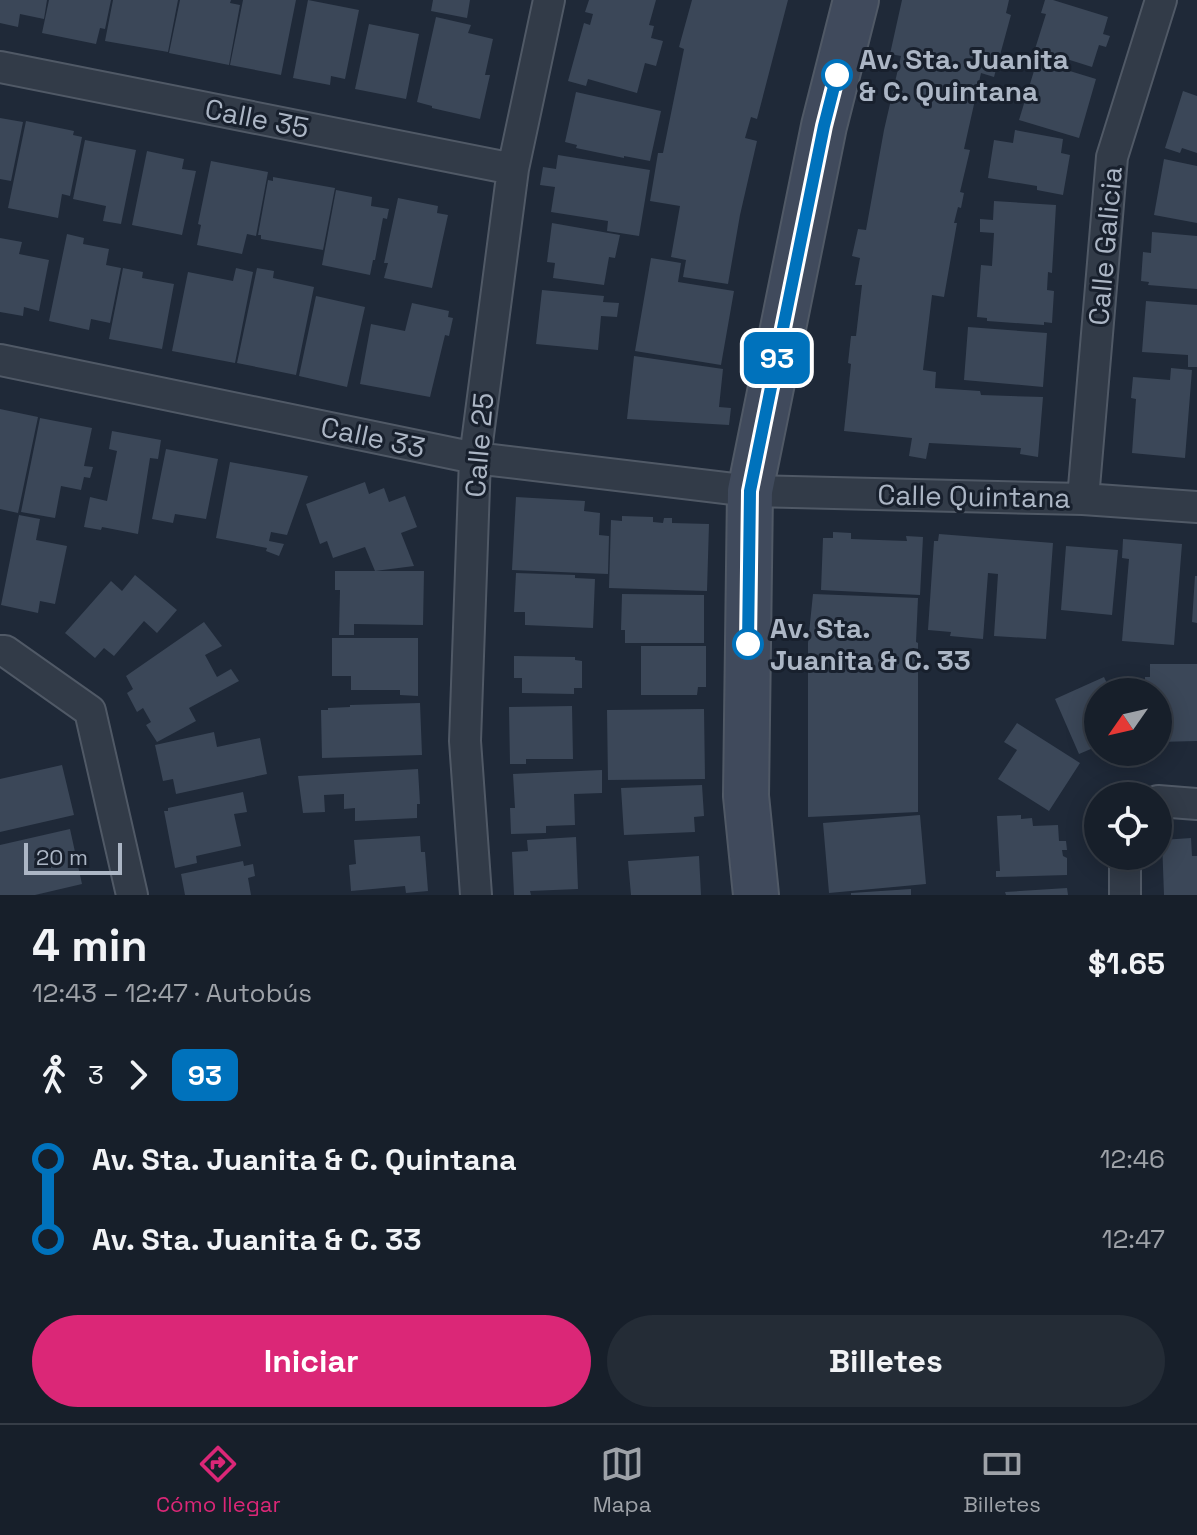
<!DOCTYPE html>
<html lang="es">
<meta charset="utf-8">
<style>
:root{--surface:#171f2a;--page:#242c36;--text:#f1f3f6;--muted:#9ea2a8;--line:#363d47;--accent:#db2777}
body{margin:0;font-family:"Space Grotesk",sans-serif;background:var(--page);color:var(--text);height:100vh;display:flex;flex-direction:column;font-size:30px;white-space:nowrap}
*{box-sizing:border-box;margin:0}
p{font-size:26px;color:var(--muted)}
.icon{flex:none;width:44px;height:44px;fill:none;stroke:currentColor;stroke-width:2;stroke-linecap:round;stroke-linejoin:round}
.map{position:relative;height:895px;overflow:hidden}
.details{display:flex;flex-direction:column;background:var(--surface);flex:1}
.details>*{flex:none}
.badge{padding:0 16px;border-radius:12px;font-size:28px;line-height:52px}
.needle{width:52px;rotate:236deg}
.fabs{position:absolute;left:1084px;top:678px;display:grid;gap:16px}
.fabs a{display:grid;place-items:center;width:88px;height:88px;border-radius:50%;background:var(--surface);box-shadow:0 4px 20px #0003,0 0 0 2px var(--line);font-size:40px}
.scale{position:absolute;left:24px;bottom:20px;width:98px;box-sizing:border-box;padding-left:8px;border:4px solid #acb6c5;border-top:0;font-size:22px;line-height:28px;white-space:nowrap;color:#acb6c5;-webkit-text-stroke:6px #18202d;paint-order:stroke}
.map>.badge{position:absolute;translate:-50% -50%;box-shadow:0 0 0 4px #fff}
.legs{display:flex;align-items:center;gap:12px;height:88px;padding:0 32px;font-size:26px}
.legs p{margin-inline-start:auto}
.headline{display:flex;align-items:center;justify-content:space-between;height:136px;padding:0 32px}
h1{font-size:44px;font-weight:700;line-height:60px}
.primary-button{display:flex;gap:16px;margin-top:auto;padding:16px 32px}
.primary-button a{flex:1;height:92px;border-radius:48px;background:var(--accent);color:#fff;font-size:32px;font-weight:700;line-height:92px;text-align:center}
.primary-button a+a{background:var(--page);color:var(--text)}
ul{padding:0 32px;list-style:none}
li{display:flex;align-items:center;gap:28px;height:80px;font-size:30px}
li i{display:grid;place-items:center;width:12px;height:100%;margin:0 10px;background:currentColor}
li i::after{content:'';width:20px;height:20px;margin:-10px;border:6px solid;border-radius:50%;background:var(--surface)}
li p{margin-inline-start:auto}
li:first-child i{background:linear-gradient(#0000 50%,currentColor 0)}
li:last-child i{background:linear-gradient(currentColor 50%,#0000 0)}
.tab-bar{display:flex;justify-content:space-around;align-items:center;height:112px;border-top:2px solid var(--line);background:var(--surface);font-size:22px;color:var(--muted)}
.tab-bar a{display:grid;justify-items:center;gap:4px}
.tab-bar .on{color:var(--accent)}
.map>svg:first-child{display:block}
.building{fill:#3b4758}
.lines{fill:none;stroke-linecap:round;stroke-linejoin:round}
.street-casing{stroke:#505966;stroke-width:34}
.secondary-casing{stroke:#505966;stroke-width:48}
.street{stroke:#323b48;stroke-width:30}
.secondary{stroke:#404a5c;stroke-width:44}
.line-1-casing{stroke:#fff;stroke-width:18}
.line-1{stroke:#0072bc;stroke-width:12}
.stop-1-dot{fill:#fff;stroke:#0072bc;stroke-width:4}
.labels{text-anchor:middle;stroke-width:6;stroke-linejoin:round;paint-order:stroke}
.stop-label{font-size:28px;font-weight:bold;fill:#acb6c5;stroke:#18202d;text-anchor:start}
.street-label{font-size:28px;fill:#acb6c5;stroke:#18202d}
</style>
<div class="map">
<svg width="1197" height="895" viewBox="0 0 1197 895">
<rect width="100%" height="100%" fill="#1f2938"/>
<!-- building -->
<path class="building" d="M0,0H47L44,19L20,14L18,27L0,23Z
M49,0H111L105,29L100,28L96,44L42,33Z
M113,0H178L168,52L105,41Z
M180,0H231L230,3L240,5L229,65L169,53Z
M243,0H296L281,75L230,65Z
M308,0L359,10L345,79L331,76L330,85L293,78Z
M433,0H470L467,18L431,11Z
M589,0H656L649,25L654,26L651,38L663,41L656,66L645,63L637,93L588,79L586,86L568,81L584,23L590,25L593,14L585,12Z
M692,0H788L757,119L751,117L745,138L757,141L740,215L728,284L683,277L686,260L671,257L680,206L650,201L658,153H663L684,49L679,47Z
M902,0H1009L1006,13L1011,15L994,77L981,73L964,149L970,150L960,192L964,193L961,208L958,207L954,223H957L944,297L932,295L923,370L936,372L935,388L980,391L981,395L1043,397L1038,457L1020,454L1021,448L929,443L926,459L909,456L912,438L844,431L851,364L848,363L851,336H856L862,285H855L860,258L852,256L858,229L866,230L884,130L901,56L890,54Z
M1045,0H1053L1108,17L1103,34L1110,36L1106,47L1099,45L1092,67L1035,49L1046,14L1041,13Z
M436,17L471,25L468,33L493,39L485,75H490L480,119L432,108V106L417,102Z
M369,24L419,34L406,99L355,89Z
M1037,61L1096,79L1079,138L1019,120Z
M1183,91L1197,96V153L1182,148L1180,153L1165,148Z
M576,92L661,111L650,161L624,156V158L576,148L577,145L565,142Z
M0,118L23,122L11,181L0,179Z
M26,121L74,131L73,135L82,137L70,196L62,194L58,218L8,208Z
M1015,130L1063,139L1061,153L1070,155L1063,195L1037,190V186L988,178L994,140L1013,143Z
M85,140L136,150L121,224L103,221L106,206L73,199Z
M147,151L184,159L182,169L196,171L182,235L132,225Z
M558,155L650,170L639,236L607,231L608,221L551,212L555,187L540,185L543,167L556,169Z
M1164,159L1197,166V223L1154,215Z
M211,161L268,172L256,236L247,234L242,254L197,245L201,225L198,224Z
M273,177L335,188L323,250L261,239V235H258L268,180L273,181Z
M336,190L372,197L371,206L389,209L387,219L383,218L375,260H373L370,275L322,265Z
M398,198L438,206L437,213L448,215L432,288L384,278L388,263H384Z
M994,201L1056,205L1052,273L1048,272L1047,290L1054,291L1052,323L1044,322V325L987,321V318L977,317L981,265L992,266L994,233L980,232V219L993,220Z
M552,223L620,235L615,258L609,257L604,285L553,278L555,263L547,262Z
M1152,232L1197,236V289L1148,285L1149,282L1141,281L1143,252L1151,253Z
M67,234L84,238L83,244L109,249L106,265L121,268L110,323L91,319L89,330L49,321Z
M0,238L22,242L19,254L49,260L39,311L24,307L23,316L0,312Z
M651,258L681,263L678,282L734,291L721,365L635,351Z
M123,268L143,272L142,278L174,284L162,349L109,339Z
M236,268L253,272L235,363L172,351L188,272L233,281Z
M257,268L274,271L273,278L314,287L296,375L237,363Z
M542,290L604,296L603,302L619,303L617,317L601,316L598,350L536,344Z
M316,296L365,307L347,387L299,376Z
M1146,301L1197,305V367H1188V355L1142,352Z
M412,303L449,311L448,317L453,318L449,336L445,335L430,397L360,384L371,324L405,331Z
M968,327L1047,333L1043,387L964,380Z
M634,356L723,369L719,407L731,408L729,425L627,419Z
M1171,368L1192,370L1185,458L1132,453L1136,399L1131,398L1133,377L1170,380Z
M0,409L38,417L18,513L0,509Z
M40,418L92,428L84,466L93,467L90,478L84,477L81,490L61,486L55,518L21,512Z
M112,431L161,440L158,459L150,458L138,534L102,527L101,530L84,527L90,497L107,501L117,451L109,449Z
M166,449L218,459L206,519L175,514L173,523L152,519Z
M230,462L308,476L287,535L271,532L269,541L284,544L279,556L266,551L267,548L216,538Z
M365,482L369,494L384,488L389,502L405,496L417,527L401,533L414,566L375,571H424L423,625L354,624V635H339L340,590H335V571H375L365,547L333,558L327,541L320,544L306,504Z
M516,497L585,501L584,511L600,513L599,535L609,536L608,574L512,570Z
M19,515L40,519L36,540L67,546L55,604L40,601L38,613L1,605Z
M622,516L653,517V522L663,523L664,518H672V523L709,524L707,591L609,588L611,520L622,521Z
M833,532L851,533V539L907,541L906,536L923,537L920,595L821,590L823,538H833Z
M939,534L1053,543L1046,639L994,636L998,574L988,573L983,639L950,636L951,632L928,630L934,541H938Z
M1123,539L1182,544L1174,645L1122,641L1129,559L1122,558Z
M1066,546L1118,550L1112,615L1061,610Z
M516,573L575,575V578L595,579L593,628L525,625V612H514Z
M135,575L177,610L157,633L144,621L114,656L104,648L95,658L65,633L111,581L122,591Z
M1195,576H1197V623L1192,622Z
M622,594L704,595V643H625V630H621Z
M813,594L918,598L916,642L918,643V812L808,817V643Z
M204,622L222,646L205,655L217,677L231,669L239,681L189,708L196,721L157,742L146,725L151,722L143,708L137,712L127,693L133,689L126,676Z
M332,638H418V696L400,695V690H351V676H332Z
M641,646H706V687H698L697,695H641Z
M514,656L575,657V660L582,661V688H574V694L522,693V678H514Z
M1150,664H1197V741L1158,742V692H1145V677H1150Z
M1104,677L1111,692H1098V746L1079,754L1055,699Z
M420,703L422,755L322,758L321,710H328V708L350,707V705Z
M572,706L573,759H526V764H510L509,707Z
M704,709L705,779L608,780L607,710Z
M1017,723L1080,763L1049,811L998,779L1017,750L1004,742Z
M214,732L217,747L260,738L267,774L176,794L173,779L163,781L155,745Z
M62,765L74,815L0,832V779Z
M418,769L420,804H417V818L355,821V808L344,809V794L324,795L325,812L303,813L298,776Z
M602,770V793L574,794L575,825L546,826V833L511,834L510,808H515L513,774Z
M702,785L704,816L694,817L695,832L624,835L621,788Z
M243,792L247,812L234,814L241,846L196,856L197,863L175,868L164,811H168V808Z
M920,815L926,884L829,893L823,823Z
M1021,815V819L1032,818L1033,826L1058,825L1059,841H1066L1067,850H1062L1063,856L1067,858V875L996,877V871H1000L997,816Z
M70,829L82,884L35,895H0V845Z
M420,836L421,852H425L428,891L406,893L405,886L351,891L349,865L356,864L354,840Z
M576,837L578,889L530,891L531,895H514L512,852L528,851L527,840Z
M1191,838L1192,856H1197V895H1164L1162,840Z
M699,856L701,895H631L628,861Z
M243,861L244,866L253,864L255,876L248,878L251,895H185L181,874Z
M1067,888L1068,895H1006L1005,892Z
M911,889V895H851V893Z"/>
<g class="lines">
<defs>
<path id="street" d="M0,67L513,169
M0,360L475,458L750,491L1083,499L1197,507
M1083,499L1112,157L1161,0
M0,651H5L90,711L132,895
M1158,801L1197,804
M1125,856V895
M476,895L465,741L475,458L513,169L549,0"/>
<path id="secondary" d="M756,895L746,796L750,491L824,126L856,0"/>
</defs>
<!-- street casing -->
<use href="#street" class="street-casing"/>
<!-- secondary casing -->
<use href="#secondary" class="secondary-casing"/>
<!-- street -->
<use href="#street" class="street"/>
<!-- secondary -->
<use href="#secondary" class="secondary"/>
</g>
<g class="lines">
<defs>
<path id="line-1" d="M748,644L750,491L824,126L837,75"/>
</defs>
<!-- line-1 casing -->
<use href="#line-1" class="line-1-casing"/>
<!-- line-1 -->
<use href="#line-1" class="line-1"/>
</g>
<!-- markers -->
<g class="stop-1-dot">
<circle cx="837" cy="75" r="14"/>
<circle cx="748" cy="644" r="14"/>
</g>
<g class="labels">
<!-- stop labels -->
<g class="stop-label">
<text x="859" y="69">Av. Sta. Juanita<tspan x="859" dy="32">&amp; C. Quintana</tspan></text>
<text x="770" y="638">Av. Sta.<tspan x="770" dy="32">Juanita &amp; C. 33</tspan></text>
</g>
<!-- street labels -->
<g class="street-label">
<text transform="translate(257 118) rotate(11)" y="10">Calle 35</text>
<text transform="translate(1105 246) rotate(-85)" y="10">Calle Galicia</text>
<text transform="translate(373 437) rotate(12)" y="10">Calle 33</text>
<text transform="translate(479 445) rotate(-85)" y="10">Calle 25</text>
<text transform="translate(974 496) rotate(1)" y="10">Calle Quintana</text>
</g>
</g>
</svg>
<div class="fabs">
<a><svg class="needle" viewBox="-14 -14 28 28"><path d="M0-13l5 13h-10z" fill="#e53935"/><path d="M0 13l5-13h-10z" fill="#9ea2a8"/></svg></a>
<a><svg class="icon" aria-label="locate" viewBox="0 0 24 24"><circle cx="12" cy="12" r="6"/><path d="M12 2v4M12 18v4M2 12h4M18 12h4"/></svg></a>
</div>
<div class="scale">20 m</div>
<b class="badge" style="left:777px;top:358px;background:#0072bc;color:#fff">93</b>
</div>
<section class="details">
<div class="headline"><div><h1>4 min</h1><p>12:43 – 12:47 · Autobús</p></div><b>$1.65</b></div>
<div class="legs"><svg class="icon" aria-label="walk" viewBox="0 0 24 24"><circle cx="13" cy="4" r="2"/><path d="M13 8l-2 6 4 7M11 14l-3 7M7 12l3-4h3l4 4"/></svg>3<svg class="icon" aria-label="forward" viewBox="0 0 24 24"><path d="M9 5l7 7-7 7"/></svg><b class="badge" style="background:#0072bc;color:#fff">93</b></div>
<ul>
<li><i style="color:#0072bc"></i><b>Av. Sta. Juanita &amp; C. Quintana</b><p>12:46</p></li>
<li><i style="color:#0072bc"></i><b>Av. Sta. Juanita &amp; C. 33</b><p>12:47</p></li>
</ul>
<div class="primary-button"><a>Iniciar</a><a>Billetes</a></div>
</section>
<nav class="tab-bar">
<a class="on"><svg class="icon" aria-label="directions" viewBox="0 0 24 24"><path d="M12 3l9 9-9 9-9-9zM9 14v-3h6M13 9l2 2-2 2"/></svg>Cómo llegar</a>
<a><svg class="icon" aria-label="map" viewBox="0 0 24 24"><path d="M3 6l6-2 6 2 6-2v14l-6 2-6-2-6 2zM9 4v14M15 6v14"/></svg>Mapa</a>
<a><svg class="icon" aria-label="tickets" viewBox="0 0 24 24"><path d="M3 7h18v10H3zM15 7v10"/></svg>Billetes</a>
</nav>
